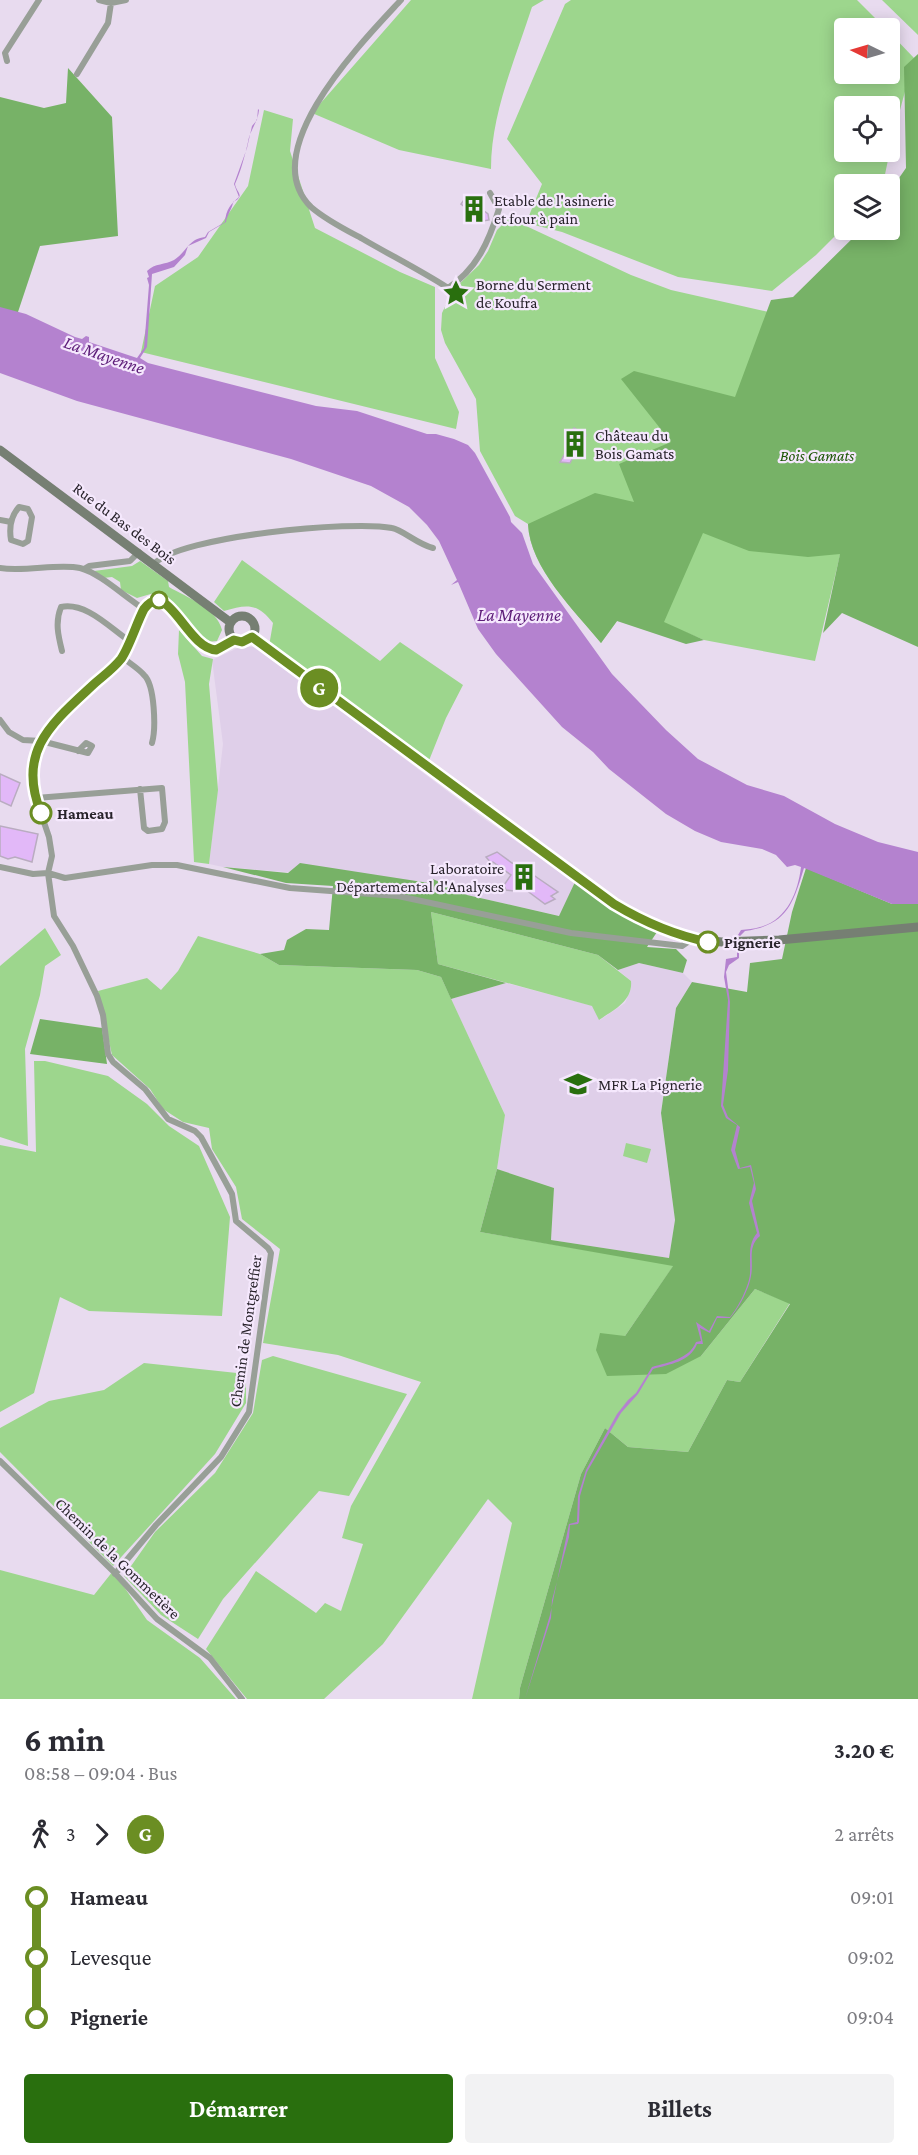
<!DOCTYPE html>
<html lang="fr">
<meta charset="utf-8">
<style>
:root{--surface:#fff;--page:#f2f2f3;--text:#2b2b33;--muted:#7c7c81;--accent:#296f0e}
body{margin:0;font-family:"Crimson Pro",serif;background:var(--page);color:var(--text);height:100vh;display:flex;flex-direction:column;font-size:22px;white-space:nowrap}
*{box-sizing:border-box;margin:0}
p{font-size:20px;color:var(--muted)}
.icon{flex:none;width:33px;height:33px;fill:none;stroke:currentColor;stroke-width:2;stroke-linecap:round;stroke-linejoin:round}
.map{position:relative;height:1699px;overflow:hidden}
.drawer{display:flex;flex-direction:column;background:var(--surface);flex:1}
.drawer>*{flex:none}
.badge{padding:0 12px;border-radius:20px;font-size:21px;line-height:39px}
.needle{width:39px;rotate:275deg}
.fabs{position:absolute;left:834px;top:18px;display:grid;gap:12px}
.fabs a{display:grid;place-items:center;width:66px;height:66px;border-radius:6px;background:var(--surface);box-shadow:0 3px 15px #0003;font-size:30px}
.map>.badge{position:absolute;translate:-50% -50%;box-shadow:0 0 0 3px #fff}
.legs{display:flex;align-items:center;gap:9px;height:66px;padding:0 24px;font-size:20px}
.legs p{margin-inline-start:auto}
.head{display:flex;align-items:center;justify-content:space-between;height:102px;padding:0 24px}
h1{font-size:33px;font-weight:700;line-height:45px}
.primary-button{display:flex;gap:12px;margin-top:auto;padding:12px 24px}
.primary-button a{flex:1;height:69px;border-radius:6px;background:var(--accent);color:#fff;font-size:24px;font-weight:700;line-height:69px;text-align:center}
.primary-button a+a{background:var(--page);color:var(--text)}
ul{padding:0 24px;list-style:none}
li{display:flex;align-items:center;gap:21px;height:60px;font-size:22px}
li i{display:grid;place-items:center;width:9px;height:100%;margin:0 8px;background:currentColor}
li i::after{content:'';width:15px;height:15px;margin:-8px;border:4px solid;border-radius:50%;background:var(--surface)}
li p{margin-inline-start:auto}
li:first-child i{background:linear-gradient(#0000 50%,currentColor 0)}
li:last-child i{background:linear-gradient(currentColor 50%,#0000 0)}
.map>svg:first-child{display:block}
.built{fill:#dfcfe9}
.green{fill:#9dd68d;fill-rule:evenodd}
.forest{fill:#77b267}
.water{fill:#b482cf}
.building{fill:#e2b8f8;stroke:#b9acc0;stroke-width:1.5}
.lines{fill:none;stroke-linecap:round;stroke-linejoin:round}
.street{stroke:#989f97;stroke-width:6}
.secondary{stroke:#767f73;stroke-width:9}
.line-1-casing{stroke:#fff;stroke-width:14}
.line-1{stroke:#6b8e23;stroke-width:9}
.stop-1-dot{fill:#fff;stroke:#6b8e23;stroke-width:3}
.labels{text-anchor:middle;stroke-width:4.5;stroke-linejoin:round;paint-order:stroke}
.poi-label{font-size:16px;fill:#29242c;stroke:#f5e8fd;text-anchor:start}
.park-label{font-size:16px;font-style:italic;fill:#1b5504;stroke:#f5e8fd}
.street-label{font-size:16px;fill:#29242c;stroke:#f5e8fd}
.stop-label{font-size:16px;font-weight:bold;fill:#29242c;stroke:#f5e8fd;text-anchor:start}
.water-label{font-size:18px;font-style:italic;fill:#5c1c78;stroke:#f5e8fd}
</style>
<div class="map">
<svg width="918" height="1699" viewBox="0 0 918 1699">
<rect width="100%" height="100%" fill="#e8dbef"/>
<!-- built -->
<path class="built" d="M240,647H257L480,816L575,882L560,916L467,895L433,879L429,883L223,867L209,864L223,744L212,660Z
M639,963L683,973L692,982L676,1008L661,1113L675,1220L669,1258L551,1240L554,1188L497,1169L505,1115L451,999L506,983L593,1006L600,1020L625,1003L631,989V981L618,970Z"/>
<!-- green -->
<path class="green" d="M411,0H544L532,7C515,60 491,113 491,169L399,150L312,113Z
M571,0H857L885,28H844V74H890V33L914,58L893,136L883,184H844V227L816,255L772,291L678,277L562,232L526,223L542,184L507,139L565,4ZM844,106H890V152H844Z
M882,0H918V35Z
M264,110L293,119L290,151L315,228L400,272L435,287V358L459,412L456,429L141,352L155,286L198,257L248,186Z
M509,218L631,275L671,290L773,313L844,538L815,661L704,640L663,623L617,621L601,643C574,609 530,569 528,524L515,516L480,451L476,399L445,343L441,330L442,313L453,290L479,265L488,251L497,230Z
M242,560L380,661L400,642L463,685L446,718L428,763L269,646L273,623C258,603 247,604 224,611L214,602Z
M140,561L168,581L169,587C186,597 217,608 222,630L217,641L207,642L201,638L168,597L154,593L137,598L121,590L120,582L112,577L103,578L94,571L132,566Z
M179,630L202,656L213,659L209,684L218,790L209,864L194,862L185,682L178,654Z
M431,912L598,955L631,981C633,1001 614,1010 599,1020L592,1006L438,964Z
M45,928L61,955L45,966L40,995L25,1049L28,1146L0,1137V966Z
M198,936L260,954L279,965L417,970L441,977L505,1115L497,1169L480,1232L674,1265L625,1336L701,1356L755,1289L790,1303L740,1382L727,1380L688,1452L628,1447L605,1428L581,1474L520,1688L519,1699H472L512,1523L488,1499L383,1644L324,1699H247L206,1649L256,1571L316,1613L325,1603L341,1611L363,1544L342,1538L351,1506L421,1382L338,1355L263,1343L280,1249L242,1219L236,1187L212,1149L209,1128L183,1122L163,1109L150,1089L112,1055L98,991L147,978L161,990L178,971Z
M34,1061H45L108,1076L147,1104L169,1126L199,1146L230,1217L222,1316L89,1311L60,1297L34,1393L0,1412V1145L36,1152Z
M626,1143L651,1149L647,1163L623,1156Z
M273,1356L407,1394L349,1496L319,1491L223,1599L198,1639L161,1615L124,1576L155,1532L215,1473L253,1413L262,1360Z
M144,1363L246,1374V1403L215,1454L113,1566L0,1452V1428L49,1401L104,1390Z
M0,1570L94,1595L113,1571L147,1620L200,1658L236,1699H0Z"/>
<!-- forest -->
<path class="forest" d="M918,54V647L842,613L823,633L840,554L808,557L749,551L703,533L664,622L704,640L686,644L617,621L601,643C574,610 530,568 528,524L595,493L634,502L619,464L671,442L621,379L634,371L735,397L771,300L793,297L861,230H890V191L906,168L904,67Z
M68,68L112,117L118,236L40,246L16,318L0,312V97L44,108L66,103Z
M300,863L429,883L433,879L467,895L559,916L575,882L657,932L647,947L676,949L687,960L683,973L639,963L618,970L598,955L431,912L438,964L506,983L451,999L441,977L417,970L279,965L260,954L284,950L287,940L306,929L329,930L333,886L286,883L223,867L288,873Z
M806,868L892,904H918V1699H519L520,1688L581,1474L605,1428L628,1447L688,1452L727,1380L740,1382L790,1304L755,1289L701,1356L666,1374L607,1376L596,1350L600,1333L625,1336L673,1266L480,1232L497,1169L554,1188L551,1240L669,1258L675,1220L661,1113L676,1008L692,982L747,992L750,963L782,959L792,912Z
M40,1019L102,1028L107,1064L30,1054Z"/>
<!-- water -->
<path class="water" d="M258,109L259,110C258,122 250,130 248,142C245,155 241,171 235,184C236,192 246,196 233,202C233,207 227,215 226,222L209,232L206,238L188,246L185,255L174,267L152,274L147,347L140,358L148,363L316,406L357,411L427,434H436L454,439L468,445L475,453L510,517L511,522L522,533L533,564L612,674L666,730L698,759L747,785L784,796L835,824L878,842L918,852V904H892L804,868C793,904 787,925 745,931L740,936L738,935L741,930C747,929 754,929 760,927C787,920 798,892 801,867L795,865L787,867L776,855L762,849L721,842L695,831L666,814L609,769L593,752L562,727L496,654L478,629L458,582L451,585L457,580L439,541L427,525L409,507L371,486L291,459L77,401L0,373V307L26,314L75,337L82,339L86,336L89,337V342L137,358L144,348L149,285L147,278L149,277L147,271C155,263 165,265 174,260C187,252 188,239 205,237L208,232L225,222C226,209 231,204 239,197L234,184L247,148L252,126L257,120Z
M737,951L739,952V958L729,965L726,972L730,1002L728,1070L723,1105L728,1117L740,1127L735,1150L740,1168L751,1165L756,1189L752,1201L760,1236C747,1247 754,1261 751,1276C749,1289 739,1308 730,1318H717L710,1333L700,1328L703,1344H697C690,1362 670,1364 653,1369L638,1394L621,1413L587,1472L580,1496L579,1522L578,1524L570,1525L569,1537L552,1600L551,1618L525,1699L550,1615L569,1524L577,1522L578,1496L586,1470L617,1414L628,1400L636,1393L652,1367C669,1362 689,1359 696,1342L701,1341L696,1322L709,1331L717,1316L730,1317C738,1308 749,1286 750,1274C751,1259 747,1245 757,1233L749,1203L754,1183L750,1167L738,1169L731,1150L737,1125L726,1118L721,1106L728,1000L724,977L726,959L737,957Z"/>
<!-- building -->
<path class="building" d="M466,197L488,214L489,220L483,221L461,204Z
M574,428L586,435L580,446L584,452L575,453L570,463L560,462L574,438L570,434Z
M0,774L20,783L11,806L0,801Z
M0,826L38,834L32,862L15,857L8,859L0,856Z
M497,852L512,863L520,865L518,868L527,875L529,872L558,892L551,896L555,899L545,904L518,884L514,891L506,890L504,885L511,875L493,862L492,864L486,857Z"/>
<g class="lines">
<!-- street -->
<path class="street" d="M99,0L111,3L126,0
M401,0C364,40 254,151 311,207C326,220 344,229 361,238C390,255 420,270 448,288C477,269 489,241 499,209L490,193
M7,61L5,53L39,0
M77,74L108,23L111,3
M19,507L28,509L32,517L28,541L23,544L11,540C9,528 11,516 19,507Z
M0,520L11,522
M154,564C180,536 353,520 392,528C403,530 417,544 433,548
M0,568C26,572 59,563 80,568C100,573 126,598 144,609
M84,569L89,566L130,561L139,552
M62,651C58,635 55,622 61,607C86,602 109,627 128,640
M122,657C129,663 138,668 144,675C155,685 156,729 152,743
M0,720L9,732L23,740L41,741L88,753L92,746L86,743L78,751
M36,798L162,788L165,822L162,829L148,831L144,828L140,789
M0,867L33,874L48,873L65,878L152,865H177L290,888L398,896L571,933L682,946L692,939
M0,1461L113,1571L157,1619L210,1658L242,1699
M115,1574L156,1525L221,1457L249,1412L271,1253L268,1248L236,1221L232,1194L201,1137L195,1131L168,1119L145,1089L113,1062L108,1054L103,1015L97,996L73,946L54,916L48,873L52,856L49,837L37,802L32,778L34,759L45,735L56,718L105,676L122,657L149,603C174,590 187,648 216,650L234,640"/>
<!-- secondary -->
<path class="secondary" d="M0,450L230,622
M229 629a13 13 0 1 1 26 0a13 13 0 1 1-26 0Z
M252,637L535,847L614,904L652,925L692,939L722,942L779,940L918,927"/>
</g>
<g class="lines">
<defs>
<path id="line-1" d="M41,813C16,751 52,723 94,684C103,676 113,669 121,659C129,648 137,622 144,609C168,577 186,648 216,650L234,640L242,642L252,637L614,904C644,922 674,935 708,942"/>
</defs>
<!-- line-1 casing -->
<use href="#line-1" class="line-1-casing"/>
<!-- line-1 -->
<use href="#line-1" class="line-1"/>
</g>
<!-- icons -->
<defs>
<symbol id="building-bare" viewBox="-9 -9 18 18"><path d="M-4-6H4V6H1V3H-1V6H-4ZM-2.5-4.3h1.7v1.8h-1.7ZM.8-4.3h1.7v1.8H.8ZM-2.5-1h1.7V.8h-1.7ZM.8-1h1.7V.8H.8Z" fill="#296f0e" stroke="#f5e8fd" stroke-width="2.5" paint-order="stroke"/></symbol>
<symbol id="sight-bare" viewBox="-9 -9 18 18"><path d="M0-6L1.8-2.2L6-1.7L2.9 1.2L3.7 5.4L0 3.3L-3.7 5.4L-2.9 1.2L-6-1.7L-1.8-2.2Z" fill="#296f0e" stroke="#f5e8fd" stroke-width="2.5" paint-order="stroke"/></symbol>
<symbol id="university-bare" viewBox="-9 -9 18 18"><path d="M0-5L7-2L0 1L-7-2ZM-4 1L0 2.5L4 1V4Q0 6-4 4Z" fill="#296f0e" stroke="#f5e8fd" stroke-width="2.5" paint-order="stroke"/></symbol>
</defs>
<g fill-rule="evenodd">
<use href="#building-bare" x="455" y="190" width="38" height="38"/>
<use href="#sight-bare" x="437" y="274" width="38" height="38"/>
<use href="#building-bare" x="556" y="425" width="38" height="38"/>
<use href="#building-bare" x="505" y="858" width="38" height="38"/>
<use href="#university-bare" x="559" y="1065" width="38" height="38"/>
</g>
<!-- markers -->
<g class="stop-1-dot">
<circle cx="159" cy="600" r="8"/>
<circle cx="41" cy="813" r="10"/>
<circle cx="708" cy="942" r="10"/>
</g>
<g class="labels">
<!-- poi labels -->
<g class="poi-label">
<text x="494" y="206">Etable de l'asinerie<tspan x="494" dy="18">et four à pain</tspan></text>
<text x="476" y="290">Borne du Serment<tspan x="476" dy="18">de Koufra</tspan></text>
<text x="595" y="441">Château du<tspan x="595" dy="18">Bois Gamats</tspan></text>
<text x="504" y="874" text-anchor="end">Laboratoire<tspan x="504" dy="18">Départemental d'Analyses</tspan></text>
<text x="598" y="1090">MFR La Pignerie</text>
</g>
<!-- park labels -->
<g class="park-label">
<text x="817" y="461">Bois Gamats</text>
</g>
<!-- street labels -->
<g class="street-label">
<text transform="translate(125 523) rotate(37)" y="6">Rue du Bas des Bois</text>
<text transform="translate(245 1331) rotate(-82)" y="6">Chemin de Montgreffier</text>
<text transform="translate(118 1558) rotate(44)" y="6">Chemin de la Gommetière</text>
</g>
<!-- stop labels -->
<g class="stop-label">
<text x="57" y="819">Hameau</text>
<text x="724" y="948">Pignerie</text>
</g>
<!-- water labels -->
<g class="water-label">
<text transform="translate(104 355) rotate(19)" y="6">La Mayenne</text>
<text x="519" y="621">La Mayenne</text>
</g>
</g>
</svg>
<div class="fabs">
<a><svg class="needle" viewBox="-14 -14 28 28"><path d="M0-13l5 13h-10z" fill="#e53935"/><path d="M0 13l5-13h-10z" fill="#7c7c81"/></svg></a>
<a><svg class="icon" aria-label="locate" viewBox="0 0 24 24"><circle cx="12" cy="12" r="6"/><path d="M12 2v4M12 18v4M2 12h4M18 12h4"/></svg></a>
<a><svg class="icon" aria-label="layers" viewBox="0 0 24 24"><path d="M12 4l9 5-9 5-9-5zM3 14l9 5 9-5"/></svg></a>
</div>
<b class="badge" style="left:319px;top:688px;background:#6b8e23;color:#fff">G</b>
</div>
<section class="drawer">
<div class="head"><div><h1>6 min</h1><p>08:58 – 09:04 · Bus</p></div><b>3.20 €</b></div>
<div class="legs"><svg class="icon" aria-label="walk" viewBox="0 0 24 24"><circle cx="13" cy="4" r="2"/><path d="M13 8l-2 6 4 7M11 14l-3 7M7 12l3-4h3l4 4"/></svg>3<svg class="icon" aria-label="forward" viewBox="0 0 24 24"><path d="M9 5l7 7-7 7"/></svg><b class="badge" style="background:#6b8e23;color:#fff">G</b><p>2 arrêts</p></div>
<ul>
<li><i style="color:#6b8e23"></i><b>Hameau</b><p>09:01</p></li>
<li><i style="color:#6b8e23"></i><span>Levesque</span><p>09:02</p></li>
<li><i style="color:#6b8e23"></i><b>Pignerie</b><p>09:04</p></li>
</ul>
<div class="primary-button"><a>Démarrer</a><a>Billets</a></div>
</section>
